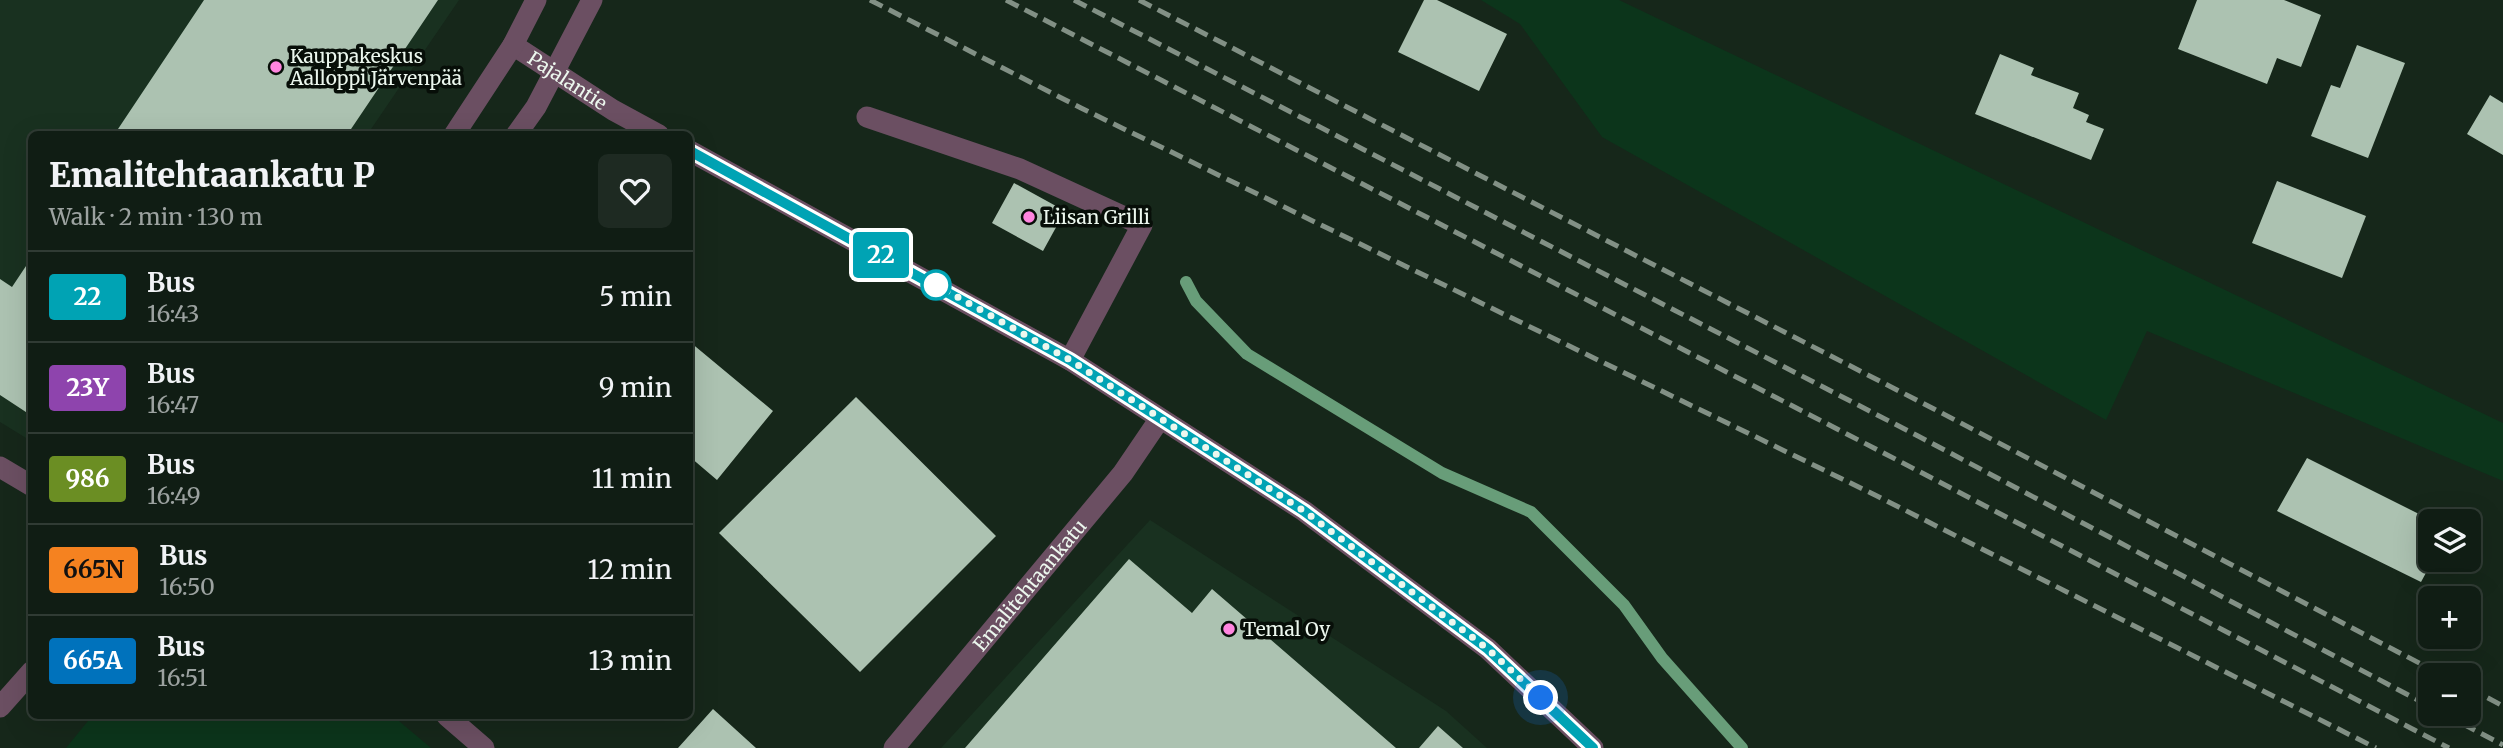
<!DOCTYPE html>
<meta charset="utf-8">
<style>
:root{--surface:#101d14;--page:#1e2a22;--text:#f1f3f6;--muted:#9ca2a0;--line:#303b34}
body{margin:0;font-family:Merriweather,serif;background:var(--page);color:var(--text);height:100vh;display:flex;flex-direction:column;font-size:26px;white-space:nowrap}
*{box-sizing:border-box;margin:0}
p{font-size:23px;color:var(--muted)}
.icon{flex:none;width:38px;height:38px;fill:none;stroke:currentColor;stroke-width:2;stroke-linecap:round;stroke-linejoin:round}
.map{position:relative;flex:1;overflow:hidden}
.details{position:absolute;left:28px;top:131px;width:665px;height:588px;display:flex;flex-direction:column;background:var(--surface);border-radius:10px;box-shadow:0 7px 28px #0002,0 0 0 2px var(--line)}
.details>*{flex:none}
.badge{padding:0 14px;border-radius:5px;font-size:24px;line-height:46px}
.fabs{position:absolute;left:2418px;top:509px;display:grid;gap:14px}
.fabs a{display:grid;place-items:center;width:63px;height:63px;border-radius:10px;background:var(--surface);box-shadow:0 7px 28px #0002,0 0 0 2px var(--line);font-size:35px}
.you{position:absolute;width:35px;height:35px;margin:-18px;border:5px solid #fff;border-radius:50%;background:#1a73e8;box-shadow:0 0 0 10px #1a73e833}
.map>.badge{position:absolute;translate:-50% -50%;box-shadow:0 0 0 4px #fff}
.round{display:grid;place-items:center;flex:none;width:74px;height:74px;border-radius:10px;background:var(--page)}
.headline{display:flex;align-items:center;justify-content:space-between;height:119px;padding:0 21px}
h1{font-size:33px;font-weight:800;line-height:52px}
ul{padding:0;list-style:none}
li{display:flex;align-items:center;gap:21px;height:91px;padding:0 21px;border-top:2px solid var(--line)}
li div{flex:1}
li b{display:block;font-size:26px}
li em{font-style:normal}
li .badge{min-width:77px;font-weight:700;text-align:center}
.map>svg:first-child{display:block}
.built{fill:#193120}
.green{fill:#0c351b}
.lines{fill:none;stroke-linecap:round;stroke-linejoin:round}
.stream{stroke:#689d79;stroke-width:12}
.building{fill:#acc2b1}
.service{stroke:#6b4f62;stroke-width:21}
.minor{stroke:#6b4f62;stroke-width:21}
.tertiary{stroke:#6b4f62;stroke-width:21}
.rail{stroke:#829085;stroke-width:5;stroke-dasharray:14 7;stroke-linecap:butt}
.line-casing{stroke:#fff;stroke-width:16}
.line{stroke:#00a3b4;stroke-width:10}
.walk{stroke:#ecf7ee;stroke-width:7;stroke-dasharray:0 12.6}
.poi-dot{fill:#ff85df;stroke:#070e08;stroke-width:2.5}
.stop-dot{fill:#fff;stroke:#00a3b4;stroke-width:3.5}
.labels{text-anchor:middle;stroke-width:7;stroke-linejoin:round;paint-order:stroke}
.poi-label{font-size:19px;fill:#ecf7ee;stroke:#070e08;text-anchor:start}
.street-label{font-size:19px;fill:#ecf7ee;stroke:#070e08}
</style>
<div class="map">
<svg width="2503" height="748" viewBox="0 0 2503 748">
<rect width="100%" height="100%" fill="#16271a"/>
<!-- built -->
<path class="built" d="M0,0H459L367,135H32L31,441L0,422Z
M1150,520L1446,711L1487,748H941Z"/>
<!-- green -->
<path class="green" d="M1481,0H1619L2503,423V481L2147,331L2106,420L1602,137L1520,24Z
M92,716H393L431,748H66Z"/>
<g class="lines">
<!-- stream -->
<path class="stream" d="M1186,282L1196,301L1247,354L1442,473L1531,512L1624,605L1662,658L1742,748"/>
</g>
<!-- building -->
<path class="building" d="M204,0H438L347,135H114Z
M1424,0H1437L1507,34L1479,91L1398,52Z
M2197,0H2284L2321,15L2301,67L2277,58L2267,84L2178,49Z
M2357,45L2405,63L2368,158L2311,136L2331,85L2340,88Z
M2000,54L2034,68L2031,75L2079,93L2073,108L2089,115L2086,122L2104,129L2091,160L1975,114Z
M2490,95L2503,103V155L2467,134Z
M2277,181L2366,216L2342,278L2252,243Z
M1014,183L1065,211L1043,251L992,223Z
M32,257V416L0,395V279L12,287Z
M690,342L773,411L717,480L690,457Z
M856,397L996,536L860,672L719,533Z
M2307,458L2435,522H2431V560H2433L2421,582L2277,511Z
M1129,559L1192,613L1212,589L1396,748H965Z
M713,709L756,748H678Z
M1438,726L1463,748H1419Z"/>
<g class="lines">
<!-- service -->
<path class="service" d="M867,117L1020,169L1142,225L1070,360
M447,716L484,748"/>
<!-- minor -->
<g class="minor">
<path d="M0,467L32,486"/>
<path id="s1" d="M894,748L1123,473L1159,420"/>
</g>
<!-- tertiary -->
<g class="tertiary">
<path id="s2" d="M513,45L613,110L659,135"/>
<path d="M454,135L513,45L536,0"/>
<path d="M516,135L536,107L592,0"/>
<path d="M690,151L1070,360L1304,511L1488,649L1593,748"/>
<path d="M0,707L32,671"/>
</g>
<!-- rail -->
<path class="rail" d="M870,0L1081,108L1875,495L2376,748
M1006,0L1901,462L2449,748
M1074,0L1918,436L2431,707
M1139,0L1934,409L2444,676
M2469,688L2503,706
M2444,714L2503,745"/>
</g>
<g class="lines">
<defs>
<path id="line" d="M690,151L1070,360L1304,511L1488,649L1593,748"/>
</defs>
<!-- line casing -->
<use href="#line" class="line-casing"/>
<!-- line -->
<use href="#line" class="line"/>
<!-- walk -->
<path class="walk" d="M936,285L1070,360L1304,511L1488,649L1541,698"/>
</g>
<!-- markers -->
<g class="poi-dot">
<circle cx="276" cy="67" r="7"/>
<circle cx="1029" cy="217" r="7"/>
<circle cx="1229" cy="629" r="7"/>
</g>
<circle class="stop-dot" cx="936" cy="285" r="14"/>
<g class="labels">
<!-- poi labels -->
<g class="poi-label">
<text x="290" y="63">Kauppakeskus<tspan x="290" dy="22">Aalloppi Järvenpää</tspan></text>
<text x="1043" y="224">Liisan Grilli</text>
<text x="1243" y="636">Temal Oy</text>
</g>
<!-- street labels -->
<g class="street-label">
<text dy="7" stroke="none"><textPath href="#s2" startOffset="65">Pajalantie</textPath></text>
<text dy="7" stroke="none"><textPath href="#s1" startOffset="212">Emalitehtaankatu</textPath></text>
</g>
</g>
</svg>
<div class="fabs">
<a><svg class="icon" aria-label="layers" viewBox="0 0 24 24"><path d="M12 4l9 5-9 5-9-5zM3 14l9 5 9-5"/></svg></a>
<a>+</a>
<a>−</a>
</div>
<div class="you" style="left:1541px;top:698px"></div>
<b class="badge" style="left:881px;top:255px;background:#00a3b4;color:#fff">22</b>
<section class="details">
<div class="headline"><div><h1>Emalitehtaankatu P</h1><p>Walk · 2 min · 130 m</p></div><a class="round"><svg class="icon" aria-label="heart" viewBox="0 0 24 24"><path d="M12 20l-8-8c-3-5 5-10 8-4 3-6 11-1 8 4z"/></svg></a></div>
<ul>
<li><span class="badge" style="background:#00a3b4;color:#fff">22</span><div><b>Bus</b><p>16:43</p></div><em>5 min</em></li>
<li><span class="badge" style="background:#8e44ad;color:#fff">23Y</span><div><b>Bus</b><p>16:47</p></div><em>9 min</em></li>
<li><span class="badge" style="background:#6b8e23;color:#fff">986</span><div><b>Bus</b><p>16:49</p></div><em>11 min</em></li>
<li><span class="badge" style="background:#f58220;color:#111">665N</span><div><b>Bus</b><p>16:50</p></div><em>12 min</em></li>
<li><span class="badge" style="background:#0072bc;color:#fff">665A</span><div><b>Bus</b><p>16:51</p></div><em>13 min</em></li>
</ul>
</section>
</div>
